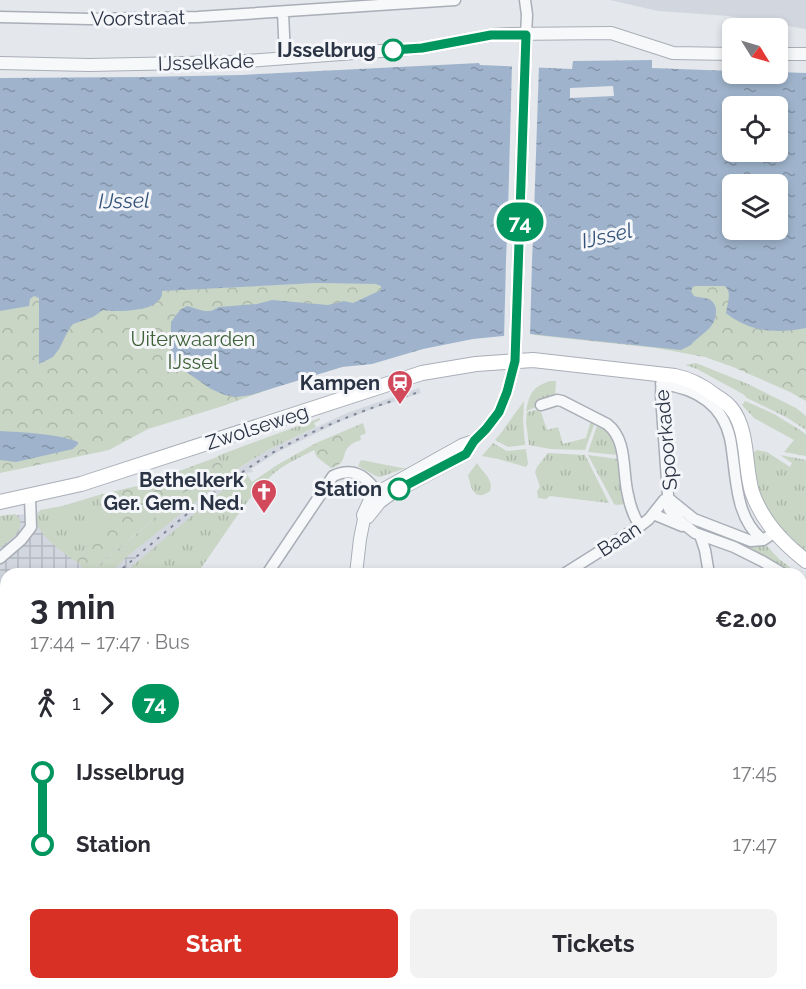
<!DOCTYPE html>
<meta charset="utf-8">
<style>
:root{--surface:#fff;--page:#f2f2f3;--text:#2b2b33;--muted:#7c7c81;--accent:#d93025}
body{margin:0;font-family:Raleway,sans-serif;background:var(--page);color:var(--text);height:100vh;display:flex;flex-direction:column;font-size:22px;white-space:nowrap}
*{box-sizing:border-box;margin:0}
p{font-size:20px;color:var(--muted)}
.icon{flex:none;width:33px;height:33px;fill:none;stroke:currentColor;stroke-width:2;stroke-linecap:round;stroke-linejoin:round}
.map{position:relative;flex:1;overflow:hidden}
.sheet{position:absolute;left:0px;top:568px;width:807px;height:422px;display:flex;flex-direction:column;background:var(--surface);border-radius:18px 18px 0 0;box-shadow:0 3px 9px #0003}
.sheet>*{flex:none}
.badge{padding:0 12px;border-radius:20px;font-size:21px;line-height:39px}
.needle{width:39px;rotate:127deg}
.buttons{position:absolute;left:722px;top:18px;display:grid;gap:12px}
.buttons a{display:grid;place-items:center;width:66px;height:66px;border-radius:9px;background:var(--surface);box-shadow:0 3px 9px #0003;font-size:30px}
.map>.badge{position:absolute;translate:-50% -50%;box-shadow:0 0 0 3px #fff}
.legs{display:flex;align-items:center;gap:9px;height:66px;padding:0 30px;font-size:20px}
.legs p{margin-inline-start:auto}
.head{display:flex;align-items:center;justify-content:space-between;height:102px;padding:0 30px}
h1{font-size:33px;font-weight:700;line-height:45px}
.button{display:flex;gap:12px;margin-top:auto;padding:12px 30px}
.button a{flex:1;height:69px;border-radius:9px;background:var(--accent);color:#fff;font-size:24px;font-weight:700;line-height:69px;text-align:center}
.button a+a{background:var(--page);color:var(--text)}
ul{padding:0 30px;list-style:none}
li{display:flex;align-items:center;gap:21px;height:72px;font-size:22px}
li i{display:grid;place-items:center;width:9px;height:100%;margin:0 8px;background:currentColor}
li i::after{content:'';width:15px;height:15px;margin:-8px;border:4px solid;border-radius:50%;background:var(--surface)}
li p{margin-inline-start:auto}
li:first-child i{background:linear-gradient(#0000 50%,currentColor 0)}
li:last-child i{background:linear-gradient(currentColor 50%,#0000 0)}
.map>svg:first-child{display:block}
.built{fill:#d2d6de}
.industrial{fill:url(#industrial-grid)}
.grass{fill:url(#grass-tufts)}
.forest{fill:url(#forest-crowns)}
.water{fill:url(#water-ripples);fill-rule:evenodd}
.pier{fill:#e4e7ec}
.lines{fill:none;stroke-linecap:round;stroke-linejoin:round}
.minor-casing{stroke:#a9aeb7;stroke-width:13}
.tertiary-casing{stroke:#a9aeb7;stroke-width:14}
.secondary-casing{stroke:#a9aeb7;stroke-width:16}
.minor{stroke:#f7f8fa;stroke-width:10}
.tertiary{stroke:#f7f8fa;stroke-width:12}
.secondary{stroke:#fff;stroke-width:14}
.rail{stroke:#7d8696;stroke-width:2;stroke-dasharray:3 6;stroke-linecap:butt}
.line-1-casing{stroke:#fff;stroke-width:14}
.line-1{stroke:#00965e;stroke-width:9}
.stop-1-dot{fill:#fff;stroke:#00965e;stroke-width:3}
.labels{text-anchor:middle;stroke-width:6;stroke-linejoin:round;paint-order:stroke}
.street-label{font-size:20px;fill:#2b3445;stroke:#f4f6f9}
.stop-label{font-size:20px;font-weight:bold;fill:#2b3445;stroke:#f4f6f9;text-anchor:end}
.park-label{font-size:20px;fill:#3f6138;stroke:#f4f6f9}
.poi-label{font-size:20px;font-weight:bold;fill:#2b3445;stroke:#f4f6f9;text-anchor:end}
.water-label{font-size:21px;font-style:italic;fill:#34527a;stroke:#f4f6f9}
</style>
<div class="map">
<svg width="806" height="989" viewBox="0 0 806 989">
<defs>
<pattern id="industrial-grid" width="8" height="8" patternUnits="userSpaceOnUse" patternTransform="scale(1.5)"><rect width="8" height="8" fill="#d2d6de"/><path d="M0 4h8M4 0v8" fill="none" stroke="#b4b8c0"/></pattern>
<pattern id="grass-tufts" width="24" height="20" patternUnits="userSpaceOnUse" patternTransform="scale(1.5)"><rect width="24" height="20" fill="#c9d6c5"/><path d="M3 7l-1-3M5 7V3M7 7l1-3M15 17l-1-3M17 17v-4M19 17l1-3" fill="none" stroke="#adb8ab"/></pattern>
<pattern id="forest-crowns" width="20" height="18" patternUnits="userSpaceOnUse" patternTransform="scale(1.5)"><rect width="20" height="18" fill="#c9d6c5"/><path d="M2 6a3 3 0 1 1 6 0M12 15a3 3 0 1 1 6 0" fill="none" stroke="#adb8ab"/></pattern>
<pattern id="water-ripples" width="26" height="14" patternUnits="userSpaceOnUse" patternTransform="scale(1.5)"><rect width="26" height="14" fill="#9fb4cc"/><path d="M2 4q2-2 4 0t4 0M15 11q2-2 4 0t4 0" fill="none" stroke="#8293a7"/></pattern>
</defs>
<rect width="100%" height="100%" fill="#e4e7ec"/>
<!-- built -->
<path class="built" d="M610,0H806V29L728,16L658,11Z
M419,388L421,393L372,409L339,422L278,452L251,469L253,472L246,473L123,574H108L124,559L217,483L266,451L347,413Z"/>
<!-- industrial -->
<path class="industrial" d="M119,495L140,574H6V883H0V518L61,508Z"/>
<!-- grass -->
<path class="grass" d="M696,363L748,384L796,408L806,416V430L786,417L747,398L743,394L697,369L685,365Z
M550,381H556L555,397L539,406L526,411C530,393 532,387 550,381Z
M524,401L523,421L525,445L508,447L495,440L501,433Z
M745,401L774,414L803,432L806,435V456L784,452L794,440L754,418L742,405Z
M540,409L547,430L558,427L563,444L586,438L591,420L595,422L585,450L550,449L529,445L526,422L527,412Z
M320,418V420L314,423L316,427L266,451L233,472L124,559L123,561L108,574H89L168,507L169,501L218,474L221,463L217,456Z
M598,423C610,431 614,441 617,455L588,452Z
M316,443L318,448C303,456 286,463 273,474C244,500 224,537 201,568L193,574H123L207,503L246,473L252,482L277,465Z
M493,443L507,451L526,449L528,464L526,467L498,459L482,456Z
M757,450L767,452L790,467L792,463L780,455L806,460V557L764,511L756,475L750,471V466L755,465L752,454Z
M548,453L585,455L609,503L550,496L546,499L538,498L537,491L540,487L535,472L537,467Z
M588,455L617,459L622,491L626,504L616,505L614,504Z
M361,460L402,468H406L380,477L376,476L358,466Z
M477,463C483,473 494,479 490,491C474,503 471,487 468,475Z
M99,495L107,525L90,533L85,550L77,562C65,554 42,538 37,524C36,519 38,514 40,510L62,506Z
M15,514L20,519C22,533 10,540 0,548V516Z
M687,518L747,544L767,546L779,559L799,574H788L694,528Z
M500,984H577V989H500Z"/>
<!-- forest -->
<path class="forest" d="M318,283L505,284L477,338L427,347L346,366L284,384L223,406L148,429L109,450L0,473V297Z
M535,284L806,286V401L790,392L733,367L705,357L656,348L534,335Z
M363,423L366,433L360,436L361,440C335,448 353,462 331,468L317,457L314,450L318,448L316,443Z
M217,457L221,463L222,468L218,474L169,501L168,507L88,574L77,562L85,550L90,533L107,524L99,495L141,485Z
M6,697V771L0,755V702Z"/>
<!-- water -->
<path class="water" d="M652,60V68L732,71V74H777V72L806,73V328C776,334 750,332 726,313C727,304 733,291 724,286H695L693,287L691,291L694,296C699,298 704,297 708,299C713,301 716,305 716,311C716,329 701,333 691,345L681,350L530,334L503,336L473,339L423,349L372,364L342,367L251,395L237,397L225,395L211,389L182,369L175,361L171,349V322L180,310L187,306L204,311H211L219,307L257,304L272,300L328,305L344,301L353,303L381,290V286L376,284L318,283L162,291V296C159,300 156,304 151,306C139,311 116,312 103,310L93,317L73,324L69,329L59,349L53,357L39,364V298L34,296L30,299L29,306L0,311V78L143,77L241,75L479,63L480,65L572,69L573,61ZM732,106H777V152H732ZM732,184H777V230H732Z
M0,431C21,432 59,434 78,442V444L73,449L16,462L0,460Z"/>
<!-- pier -->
<path class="pier" d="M512,64L539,65L534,214L508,213Z
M613,86L614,96L570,98V88Z
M508,213L534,214L532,261L506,260Z
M506,260L532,261L530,337L504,339Z"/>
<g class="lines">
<defs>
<path id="minor" d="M525,0L527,15L526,35
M283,12L285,58
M0,17L90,19L198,17L455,0
M662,374L661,395L669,509L680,521L695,533L734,547L762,561L784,574
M661,384C695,388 722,403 730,438C737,472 733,517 763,540
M541,405L557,400L562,401L607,424C628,440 622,472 628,495C630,506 634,517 640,526
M668,498L694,519L751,541L763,540L775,532
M653,514L682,526
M700,535L705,550L709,574
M0,558L21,540L31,527L30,497
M267,574L333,476C357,465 369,480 382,498
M564,574L640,526L649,519L664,500L668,498
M801,587L806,591
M0,974L6,965
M433,984L434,989
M656,984L657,989
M93,989V984
M183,989V984"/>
<path id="tertiary" d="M777,54H806
M0,63L89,65L233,62L422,48L491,35L510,34L611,33L673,53L732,54
M364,519L368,517L380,502L391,494L466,454L474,441L486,429L499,412L507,392L515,361L526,35
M356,574L360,539L364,519L363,515L369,502L378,492L462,445L474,441
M310,989V984"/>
<path id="secondary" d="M0,502L81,484L422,373L476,364L533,360L675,376C691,379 703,386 716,396C721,399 727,403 731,408C749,430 744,465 752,492C762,521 782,542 806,561"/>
</defs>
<!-- minor casing -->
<use href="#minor" class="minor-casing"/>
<!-- tertiary casing -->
<use href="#tertiary" class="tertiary-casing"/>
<!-- secondary casing -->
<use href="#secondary" class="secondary-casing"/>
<!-- minor -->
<use href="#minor" class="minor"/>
<!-- tertiary -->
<use href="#tertiary" class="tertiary"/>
<!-- secondary -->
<use href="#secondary" class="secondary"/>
<!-- rail -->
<path class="rail" d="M116,574C166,532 215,487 272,453C318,427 366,409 416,393
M0,674L6,669"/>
</g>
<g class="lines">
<defs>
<path id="line-1" d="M393,50L422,48L491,35H526L515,361L507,392L499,412L486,429L474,441L466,454L399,489"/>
</defs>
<!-- line-1 casing -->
<use href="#line-1" class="line-1-casing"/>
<!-- line-1 -->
<use href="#line-1" class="line-1"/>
</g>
<!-- icons -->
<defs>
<symbol id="station-pin" viewBox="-11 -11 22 30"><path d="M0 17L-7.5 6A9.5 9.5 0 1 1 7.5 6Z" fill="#d1495b" stroke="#f4f6f9"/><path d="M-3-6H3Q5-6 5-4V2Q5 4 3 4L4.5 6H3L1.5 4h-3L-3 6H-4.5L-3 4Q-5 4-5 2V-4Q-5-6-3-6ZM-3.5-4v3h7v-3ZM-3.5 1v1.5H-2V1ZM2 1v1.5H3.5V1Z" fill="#fff"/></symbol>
<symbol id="church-pin" viewBox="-11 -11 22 30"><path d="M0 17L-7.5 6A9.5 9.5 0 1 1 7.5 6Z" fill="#d1495b" stroke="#f4f6f9"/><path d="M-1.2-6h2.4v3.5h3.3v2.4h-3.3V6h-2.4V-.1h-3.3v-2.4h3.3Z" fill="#fff"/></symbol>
</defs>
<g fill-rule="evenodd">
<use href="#station-pin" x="385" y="368" width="30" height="40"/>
<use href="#church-pin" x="249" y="477" width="30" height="40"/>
</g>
<!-- markers -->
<g class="stop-1-dot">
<circle cx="393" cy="50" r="10"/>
<circle cx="399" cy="489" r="10"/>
</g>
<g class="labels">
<!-- street labels -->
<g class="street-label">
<text transform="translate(138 18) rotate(-1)" y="7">Voorstraat</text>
<text transform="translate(206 62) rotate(-2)" y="7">IJsselkade</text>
<text transform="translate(257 427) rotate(-18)" y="7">Zwolseweg</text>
<text transform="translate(666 440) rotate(-95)" y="7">Spoorkade</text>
<text transform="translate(619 539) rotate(-33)" y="7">Baan</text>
</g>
<!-- stop labels -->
<g class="stop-label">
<text x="376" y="57">IJsselbrug</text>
<text x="382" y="496">Station</text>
</g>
<!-- park labels -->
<g class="park-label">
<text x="193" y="346">Uiterwaarden<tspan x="193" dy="23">IJssel</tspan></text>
</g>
<!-- poi labels -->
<g class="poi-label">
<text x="380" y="390">Kampen</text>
<text x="244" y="487">Bethelkerk<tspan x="244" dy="23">Ger. Gem. Ned.</tspan></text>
</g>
<!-- water labels -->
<g class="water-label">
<text transform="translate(124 201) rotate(-1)" y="7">IJssel</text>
<text transform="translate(607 236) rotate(-13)" y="7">IJssel</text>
</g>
</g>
</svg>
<div class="buttons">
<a><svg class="needle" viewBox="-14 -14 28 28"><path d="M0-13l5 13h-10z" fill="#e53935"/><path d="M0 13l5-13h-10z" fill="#7c7c81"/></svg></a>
<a><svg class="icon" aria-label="locate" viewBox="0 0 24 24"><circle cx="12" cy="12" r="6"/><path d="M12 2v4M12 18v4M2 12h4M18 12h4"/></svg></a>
<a><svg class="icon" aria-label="layers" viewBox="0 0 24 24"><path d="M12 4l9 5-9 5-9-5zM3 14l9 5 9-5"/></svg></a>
</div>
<b class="badge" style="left:520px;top:222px;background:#00965e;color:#fff">74</b>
<section class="sheet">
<div class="head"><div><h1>3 min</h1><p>17:44 – 17:47 · Bus</p></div><b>€2.00</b></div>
<div class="legs"><svg class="icon" aria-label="walk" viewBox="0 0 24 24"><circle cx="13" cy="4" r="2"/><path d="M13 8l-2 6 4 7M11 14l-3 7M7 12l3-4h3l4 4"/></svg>1<svg class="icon" aria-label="forward" viewBox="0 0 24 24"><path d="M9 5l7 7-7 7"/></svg><b class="badge" style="background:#00965e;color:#fff">74</b></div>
<ul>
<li><i style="color:#00965e"></i><b>IJsselbrug</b><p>17:45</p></li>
<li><i style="color:#00965e"></i><b>Station</b><p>17:47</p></li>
</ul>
<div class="button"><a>Start</a><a>Tickets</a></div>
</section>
</div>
